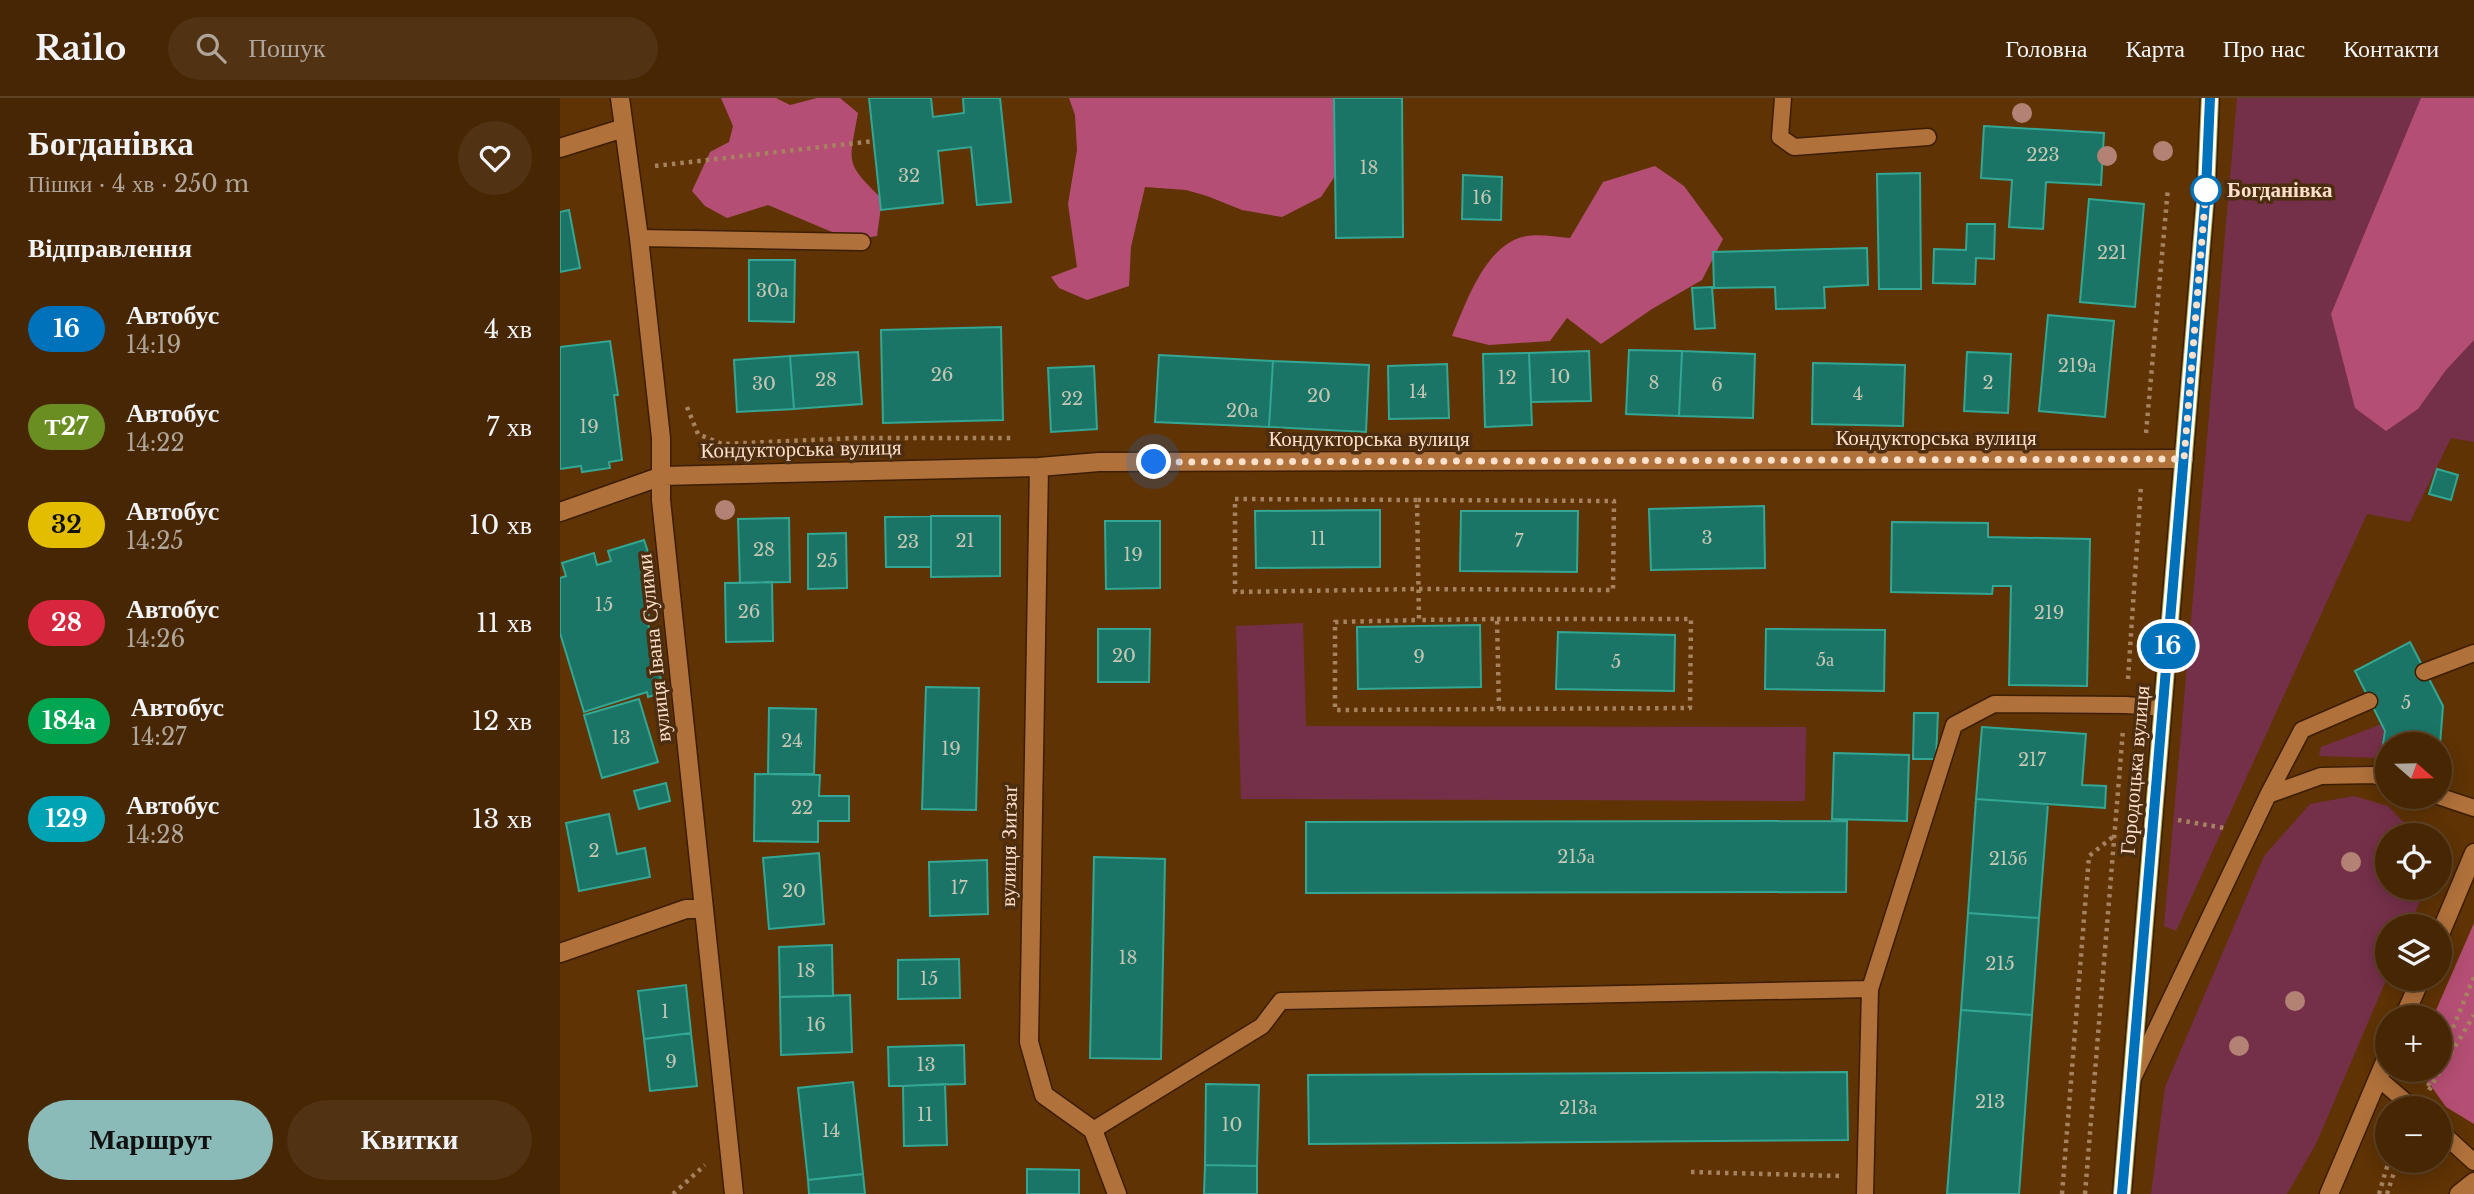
<!DOCTYPE html>
<html lang="uk">
<meta charset="utf-8">
<style>
:root{--surface:#472603;--page:#513212;--text:#f1f3f6;--muted:#b0a59a;--line:#5f4325;--accent:#8bbbb9}
body{margin:0;font-family:"Libre Baskerville",serif;background:var(--page);color:var(--text);height:100vh;display:flex;flex-direction:column;font-size:26px;white-space:nowrap}
*{box-sizing:border-box;margin:0}
p{font-size:23px;color:var(--muted)}
.icon{flex:none;width:38px;height:38px;fill:none;stroke:currentColor;stroke-width:2;stroke-linecap:round;stroke-linejoin:round}
.map{position:relative;flex:1;overflow:hidden}
.sheet{display:flex;flex-direction:column;background:var(--surface);width:560px}
.sheet>*{flex:none}
.badge{padding:0 14px;border-radius:23px;font-size:24px;line-height:46px}
.needle{width:46px;rotate:110deg}
.buttons{position:absolute;left:1815px;top:634px;display:grid;gap:14px}
.buttons a{display:grid;place-items:center;width:77px;height:77px;border-radius:50%;background:var(--surface);box-shadow:0 4px 18px #0003,0 0 0 2px var(--line);font-size:35px}
.you{position:absolute;width:35px;height:35px;margin:-18px;border:5px solid #fff;border-radius:50%;background:#1a73e8;box-shadow:0 0 0 10px #1a73e833}
.map>.badge{position:absolute;translate:-50% -50%;box-shadow:0 0 0 4px #fff}
h2{padding:0 28px;font-size:26px;line-height:63px}
.round{display:grid;place-items:center;flex:none;width:74px;height:74px;border-radius:37px;background:var(--page)}
.overview{display:flex;align-items:center;justify-content:space-between;height:119px;padding:0 28px}
h1{font-size:33px;font-weight:700;line-height:52px}
.primary-button{display:flex;gap:14px;margin-top:auto;padding:14px 28px}
.primary-button a{flex:1;height:80px;border-radius:42px;background:var(--accent);color:#111;font-size:28px;font-weight:700;line-height:80px;text-align:center}
.primary-button a+a{background:var(--page);color:var(--text)}
ul{padding:0;list-style:none}
li{display:flex;align-items:center;gap:21px;height:98px;padding:0 28px}
li div{flex:1}
li b{display:block;font-size:26px}
li em{font-style:normal}
li .badge{min-width:77px;font-weight:700;text-align:center}
header{display:flex;align-items:center;gap:42px;box-sizing:border-box;height:98px;padding:0 35px;background:var(--surface);border-bottom:2px solid var(--line)}
header strong{font-size:33px}
nav{display:flex;gap:38px;margin-inline-start:auto;font-size:24px}
.search{width:490px;height:63px;background:var(--page);display:flex;align-items:center;gap:18px;box-sizing:border-box;padding:0 24px;border-radius:38px;color:var(--muted);font-size:26px}
main{display:flex;flex:1;min-height:0}
.map>svg:first-child{display:block}
.green{fill:#753049}
.forest{fill:#b54e74}
.building{fill:#1b7567;stroke:#33a794;stroke-width:2}
.lines{fill:none;stroke-linecap:round;stroke-linejoin:round}
.service-casing{stroke:#3c1d00;stroke-width:19}
.minor-casing{stroke:#3c1d00;stroke-width:21}
.secondary-casing{stroke:#3c1d00;stroke-width:21}
.primary-casing{stroke:#3c1d00;stroke-width:21}
.path{stroke:#a7825f;stroke-width:4.5;stroke-dasharray:3.5 5;stroke-linecap:butt}
.service{stroke:#b0713b;stroke-width:16}
.minor{stroke:#b0713b;stroke-width:18}
.secondary{stroke:#b0713b;stroke-width:18}
.primary{stroke:#aca23d;stroke-width:18}
.tree{fill:#b48275}
.line-casing{stroke:#fff;stroke-width:16}
.line{stroke:#0072bc;stroke-width:10}
.walk{stroke:#fee1cc;stroke-width:7;stroke-dasharray:0 12.6}
.stop-dot{fill:#fff;stroke:#0072bc;stroke-width:3.5}
.labels{text-anchor:middle;stroke-width:7;stroke-linejoin:round;paint-order:stroke}
.number-label{font-size:18px;fill:#c5c6b3}
.stop-label{font-size:21px;font-weight:bold;fill:#fee1cc;stroke:#4d2d0f;text-anchor:start}
.street-label{font-size:21px;fill:#fee1cc;stroke:#4d2d0f}
</style>
<header>
<strong>Railo</strong>
<div class="search"><svg class="icon" aria-label="search" viewBox="0 0 24 24"><circle cx="10" cy="10" r="6"/><path d="M15 15l6 6"/></svg>Пошук</div>
<nav><a>Головна</a><a>Карта</a><a>Про нас</a><a>Контакти</a></nav>
</header>
<main>
<section class="sheet">
<div class="overview"><div><h1>Богданівка</h1><p>Пішки · 4 хв · 250 m</p></div><a class="round"><svg class="icon" aria-label="heart" viewBox="0 0 24 24"><path d="M12 20l-8-8c-3-5 5-10 8-4 3-6 11-1 8 4z"/></svg></a></div>
<h2>Відправлення</h2>
<ul>
<li><span class="badge" style="background:#0072bc;color:#fff">16</span><div><b>Автобус</b><p>14:19</p></div><em>4 хв</em></li>
<li><span class="badge" style="background:#6b8e23;color:#fff">Т27</span><div><b>Автобус</b><p>14:22</p></div><em>7 хв</em></li>
<li><span class="badge" style="background:#e3bd00;color:#111">32</span><div><b>Автобус</b><p>14:25</p></div><em>10 хв</em></li>
<li><span class="badge" style="background:#d7263d;color:#fff">28</span><div><b>Автобус</b><p>14:26</p></div><em>11 хв</em></li>
<li><span class="badge" style="background:#00a651;color:#fff">184а</span><div><b>Автобус</b><p>14:27</p></div><em>12 хв</em></li>
<li><span class="badge" style="background:#00a3b4;color:#fff">129</span><div><b>Автобус</b><p>14:28</p></div><em>13 хв</em></li>
</ul>
<div class="primary-button"><a>Маршрут</a><a>Квитки</a></div>
</section>
<div class="map">
<svg width="1914" height="1096" viewBox="0 0 1914 1096">
<rect width="100%" height="100%" fill="#5f3304"/>
<!-- green -->
<path class="green" d="M1677,0H1914V344L1891,340L1850,424L1807,416L1616,833L1604,828Z
M743,525L746,628L1246,629L1245,703L681,701L676,528Z
M1822,626L1825,633L1821,660L1759,658L1761,649Z
M1794,698L1828,708L1856,737H1827V789H1864L1865,792L1849,828H1827V880L1756,1046L1727,1096H1591L1605,989L1704,758L1750,706Z"/>
<!-- forest -->
<path class="forest" d="M161,0H216L230,7L257,0H280L298,15C289,66 284,64 322,101L317,138L291,142L208,107L167,120L145,108L132,93L150,54L169,44L173,28Z
M509,0H788L781,69L761,99L722,119L682,112L647,98L626,92L585,89L571,149L569,188L527,202L499,190L491,179L517,169L508,106L517,52L515,17Z
M1861,0H1914V242L1886,272L1858,311L1826,333L1795,310L1771,216Z
M1095,68L1124,88L1163,141L1142,182L1092,211L1041,246L1007,220L990,243L929,247L892,238C906,205 926,144 967,138C980,136 996,139 1010,140L1043,84Z
M1914,825V1026L1886,1009L1864,978L1863,971H1880V919H1873Z"/>
<!-- building -->
<path class="building" d="M309,0H371L373,19L404,15L403,0H440L451,104L417,107L411,49L378,53L383,105L321,112Z
M774,0H842L843,139L776,140Z
M1424,28L1544,35L1541,87L1486,84L1483,131L1449,129L1452,82L1421,80Z
M1360,75L1361,191H1319L1317,76Z
M903,77L942,79L941,122L902,121Z
M1529,101L1584,106L1575,209L1520,204Z
M9,112L20,170L0,174V114Z
M1407,126H1435L1434,161L1416,160L1415,186L1373,185L1374,151L1406,152Z
M1307,150L1308,187L1264,189L1265,210L1216,211L1215,189L1154,190L1153,154Z
M189,162H235L234,224L189,223Z
M1152,189L1155,230L1135,231L1132,190Z
M1488,217L1554,223L1545,319L1479,313Z
M441,229L443,322L323,325L321,232Z
M50,243L58,297H54L62,362L49,364L50,370L22,374L21,368L0,371V249Z
M1069,252L1122,253L1119,318L1066,316Z
M1029,253L1031,303L971,304L969,255Z
M1122,253L1195,256L1193,320L1119,318Z
M298,254L302,306L234,311L230,258Z
M1407,254L1451,256L1448,315L1404,313Z
M969,255L972,327L925,329L923,256Z
M599,257L713,263L709,329L595,324Z
M230,258L234,311L177,314L174,262Z
M713,263L809,267L806,334L709,329Z
M1253,265L1345,267L1343,328L1252,326Z
M887,266L889,320L829,321L828,268Z
M534,268L537,331L491,334L488,270Z
M1877,371L1898,377L1891,402L1869,396Z
M1204,408L1205,470L1091,472L1089,411Z
M820,412V469L696,470L695,413Z
M901,413H1018L1017,474L900,473Z
M371,418H440V478L371,479Z
M371,418V469H326L325,419Z
M229,420L230,484L180,485L178,421Z
M545,423H600V490L546,491Z
M1332,424L1428,425V439L1530,441L1527,588L1449,587L1451,488H1433L1432,496L1331,494Z
M286,435L287,490L248,491V436Z
M84,442L88,454L89,552L92,551L105,594L88,599L87,594L24,614L0,535V480L6,478L2,465L34,455L37,467L51,463L48,453Z
M212,484L213,543L166,544L165,485Z
M920,527L921,589L798,591L797,529Z
M538,531H590L589,584H538Z
M1206,531L1325,532L1324,593L1205,591Z
M998,534L1115,537L1114,593L996,591Z
M1850,544L1883,608L1880,647L1827,646V662L1821,660L1825,633L1795,573Z
M366,589L419,590L416,712L362,711Z
M79,601L98,664L42,680L24,617Z
M209,610L256,611L254,676H208Z
M1354,615H1378L1376,661H1353Z
M1422,629L1526,636L1522,687L1546,688L1545,710L1416,701Z
M1274,655L1349,657L1347,723L1272,721Z
M195,676L260,677L259,698H289V723H258V744L194,743Z
M106,685L110,703L79,711L74,693Z
M1416,701L1488,706L1479,820L1408,815Z
M49,716L57,756L85,750L90,779L19,793L6,725Z
M1287,723L1286,794L746,795V724Z
M259,755L264,826L209,831L203,760Z
M534,759L605,761L601,961L530,960Z
M427,762L428,816L370,818L369,764Z
M1408,815L1479,820L1472,917L1401,912Z
M272,847L273,898L220,899L219,849Z
M399,861L400,900L338,901V862Z
M126,887L131,935L84,941L78,893Z
M290,897L292,954L221,957L220,899Z
M1401,912L1472,917L1459,1096H1387Z
M131,935L137,988L90,993L84,941Z
M404,947L405,986L329,988L328,949Z
M1287,974L1288,1042L749,1046L748,977Z
M293,984L303,1076L248,1082L238,990Z
M385,986L387,1047L344,1048L343,988Z
M646,986L699,987L697,1068L645,1067Z
M645,1067L697,1068V1096H644Z
M467,1071L519,1072V1096H467Z
M303,1076L305,1096H249L248,1082Z"/>
<g class="lines">
<defs>
<path id="service" d="M1223,0L1220,39L1234,49L1368,39
M79,140L302,144
M1864,574L1914,555
M1708,697L1761,678L1814,677L1827,682
M1878,698L1914,710
M1573,980L1708,697L1742,632L1809,603
M1818,980L1853,1010
M533,1032L702,928L721,903L1310,891L1394,627L1434,606L1566,607L1603,610
M1880,1033L1914,1064
M1305,1096L1310,891"/>
<path id="minor" d="M60,0L79,140L101,340V402L174,1096
M0,50L64,30
M479,369L469,944L484,997L533,1032L557,1096
M0,414L102,378L479,369L539,364L1624,361
M0,855L126,811H144
M1899,1096L1914,1084"/>
<path id="secondary" d="M1880,836L1914,755
M1844,919L1861,880
M1769,1096L1827,959"/>
<path id="primary" d="M1562,1096L1646,93L1650,0"/>
</defs>
<!-- service casing -->
<use href="#service" class="service-casing"/>
<!-- minor casing -->
<use href="#minor" class="minor-casing"/>
<!-- secondary casing -->
<use href="#secondary" class="secondary-casing"/>
<!-- primary casing -->
<use href="#primary" class="primary-casing"/>
<!-- path -->
<path class="path" d="M95,68L314,43
M127,309L138,336L162,346L296,340H455
M1586,335L1608,90
M857,402L675,401V494L858,491L1053,492L1054,403L857,402L859,522L937,521L939,611L775,612V524L859,522
M937,521H1131L1130,610L939,611
M1568,581L1581,388
M1618,722L1664,730
M1880,961L1914,879
M1868,988L1875,971
M1869,992L1914,917
M1131,1074L1281,1078
M113,1096L145,1067
M1502,1096L1529,758L1554,738
M1525,1096L1563,632
M1819,1096L1829,1062
M1827,1096L1838,1062"/>
<!-- service -->
<use href="#service" class="service"/>
<!-- minor -->
<use href="#minor" class="minor"/>
<!-- secondary -->
<use href="#secondary" class="secondary"/>
<!-- primary -->
<use href="#primary" class="primary"/>
</g>
<!-- trees -->
<g class="tree">
<circle cx="1462" cy="15" r="10"/>
<circle cx="1603" cy="53" r="10"/>
<circle cx="1547" cy="58" r="10"/>
<circle cx="165" cy="412" r="10"/>
<circle cx="1791" cy="764" r="10"/>
<circle cx="1735" cy="903" r="10"/>
<circle cx="1679" cy="948" r="10"/>
</g>
<g class="lines">
<defs>
<path id="line" d="M1562,1096L1646,93L1650,0"/>
</defs>
<!-- line casing -->
<use href="#line" class="line-casing"/>
<!-- line -->
<use href="#line" class="line"/>
<!-- walk -->
<path class="walk" d="M594,364L1624,361L1646,92"/>
</g>
<!-- markers -->
<circle class="stop-dot" cx="1646" cy="92" r="14"/>
<g class="labels">
<!-- number labels -->
<g class="number-label">
<text x="1483" y="63">223</text>
<text x="809" y="76">18</text>
<text x="349" y="84">32</text>
<text x="922" y="106">16</text>
<text x="1552" y="161">221</text>
<text x="212" y="199">30а</text>
<text x="1517" y="274">219а</text>
<text x="382" y="283">26</text>
<text x="1000" y="285">10</text>
<text x="947" y="286">12</text>
<text x="266" y="288">28</text>
<text x="1094" y="291">8</text>
<text x="1428" y="291">2</text>
<text x="204" y="292">30</text>
<text x="1157" y="293">6</text>
<text x="858" y="300">14</text>
<text x="1298" y="302">4</text>
<text x="759" y="304">20</text>
<text x="512" y="307">22</text>
<text x="682" y="319">20а</text>
<text x="29" y="335">19</text>
<text x="1147" y="446">3</text>
<text x="758" y="447">11</text>
<text x="405" y="449">21</text>
<text x="959" y="449">7</text>
<text x="348" y="450">23</text>
<text x="204" y="458">28</text>
<text x="573" y="463">19</text>
<text x="267" y="469">25</text>
<text x="44" y="513">15</text>
<text x="189" y="520">26</text>
<text x="1489" y="521">219</text>
<text x="564" y="564">20</text>
<text x="859" y="565">9</text>
<text x="1265" y="568">5а</text>
<text x="1056" y="570">5</text>
<text x="1846" y="611">5</text>
<text x="61" y="646">13</text>
<text x="232" y="649">24</text>
<text x="391" y="657">19</text>
<text x="1472" y="668">217</text>
<text x="242" y="716">22</text>
<text x="34" y="759">2</text>
<text x="1016" y="765">215а</text>
<text x="1448" y="767">215б</text>
<text x="399" y="796">17</text>
<text x="234" y="799">20</text>
<text x="568" y="866">18</text>
<text x="1440" y="872">215</text>
<text x="246" y="879">18</text>
<text x="369" y="887">15</text>
<text x="105" y="920">1</text>
<text x="256" y="933">16</text>
<text x="111" y="970">9</text>
<text x="366" y="973">13</text>
<text x="1430" y="1010">213</text>
<text x="1018" y="1016">213а</text>
<text x="365" y="1023">11</text>
<text x="672" y="1033">10</text>
<text x="271" y="1039">14</text>
</g>
<!-- stop labels -->
<g class="stop-label">
<text x="1667" y="99">Богданівка</text>
</g>
<!-- street labels -->
<g class="street-label">
<text x="1376" y="347">Кондукторська вулиця</text>
<text x="809" y="348">Кондукторська вулиця</text>
<text transform="translate(241 351) rotate(-1)" y="7">Кондукторська вулиця</text>
<text transform="translate(94 550) rotate(-96)" y="7">вулиця Івана Сулими</text>
<text transform="translate(1575 672) rotate(-85)" y="7">Городоцька вулиця</text>
<text transform="translate(449 748) rotate(-89)" y="7">вулиця Зиґзаґ</text>
</g>
</g>
</svg>
<div class="buttons">
<a><svg class="needle" viewBox="-14 -14 28 28"><path d="M0-13l5 13h-10z" fill="#e53935"/><path d="M0 13l5-13h-10z" fill="#b0a59a"/></svg></a>
<a><svg class="icon" aria-label="locate" viewBox="0 0 24 24"><circle cx="12" cy="12" r="6"/><path d="M12 2v4M12 18v4M2 12h4M18 12h4"/></svg></a>
<a><svg class="icon" aria-label="layers" viewBox="0 0 24 24"><path d="M12 4l9 5-9 5-9-5zM3 14l9 5 9-5"/></svg></a>
<a>+</a>
<a>−</a>
</div>
<div class="you" style="left:594px;top:364px"></div>
<b class="badge" style="left:1608px;top:548px;background:#0072bc;color:#fff">16</b>
</div>
</main>
